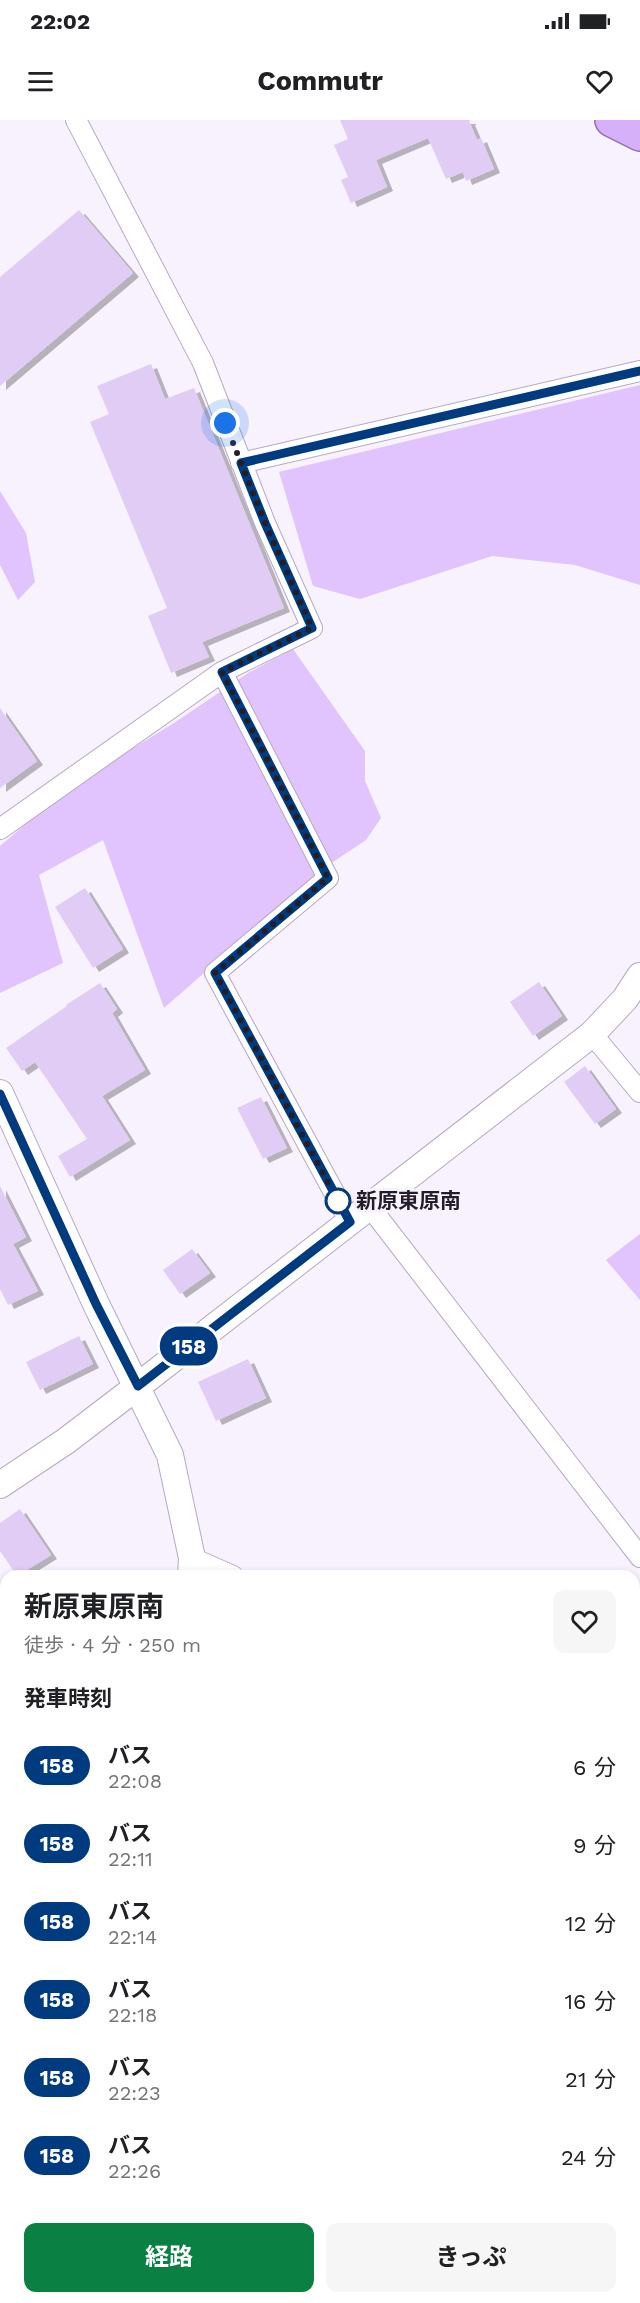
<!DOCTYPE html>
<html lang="ja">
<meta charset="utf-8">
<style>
:root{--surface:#fff;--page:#f6f6f6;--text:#202124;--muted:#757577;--accent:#0b8043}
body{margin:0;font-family:"Work Sans","Noto Sans JP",sans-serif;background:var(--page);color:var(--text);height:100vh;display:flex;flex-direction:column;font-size:22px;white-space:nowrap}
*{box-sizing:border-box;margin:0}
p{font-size:20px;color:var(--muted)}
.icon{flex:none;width:33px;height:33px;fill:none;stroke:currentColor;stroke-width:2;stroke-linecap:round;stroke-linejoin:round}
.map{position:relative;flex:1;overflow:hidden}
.side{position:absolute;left:0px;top:1450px;width:640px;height:734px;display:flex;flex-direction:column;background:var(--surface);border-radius:18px 18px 0 0;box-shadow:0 3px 9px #0003}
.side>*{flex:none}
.badge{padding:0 12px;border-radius:20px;font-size:21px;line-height:39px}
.you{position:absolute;width:30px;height:30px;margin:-15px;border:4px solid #fff;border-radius:50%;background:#1a73e8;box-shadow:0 0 0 9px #1a73e833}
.map>.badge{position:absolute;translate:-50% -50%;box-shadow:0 0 0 3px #fff}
h2{padding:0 24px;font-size:22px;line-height:54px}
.round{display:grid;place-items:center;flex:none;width:63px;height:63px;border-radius:12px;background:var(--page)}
.overview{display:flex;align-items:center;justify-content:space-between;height:102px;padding:0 24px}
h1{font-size:28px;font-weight:700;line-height:45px}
.primary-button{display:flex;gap:12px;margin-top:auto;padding:12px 24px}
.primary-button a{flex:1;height:69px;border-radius:12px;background:var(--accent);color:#fff;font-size:24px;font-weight:700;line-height:69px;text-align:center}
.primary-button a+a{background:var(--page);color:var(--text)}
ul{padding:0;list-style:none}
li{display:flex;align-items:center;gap:18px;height:78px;padding:0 24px}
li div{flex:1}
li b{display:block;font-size:22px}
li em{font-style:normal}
li .badge{min-width:66px;font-weight:700;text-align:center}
.status{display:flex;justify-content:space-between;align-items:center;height:42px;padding:0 30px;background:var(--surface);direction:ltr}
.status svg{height:16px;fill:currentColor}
header{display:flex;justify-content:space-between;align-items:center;height:78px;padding:0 24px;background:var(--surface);font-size:27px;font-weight:700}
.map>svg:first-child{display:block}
.green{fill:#e1c3fe}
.building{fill:#e1ccf6;filter:url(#shadow)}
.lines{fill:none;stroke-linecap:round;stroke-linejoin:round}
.minor-casing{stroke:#b6a8c4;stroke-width:22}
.tertiary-casing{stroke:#b6a8c4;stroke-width:28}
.trunk-casing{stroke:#9170af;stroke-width:36}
.minor{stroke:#fff;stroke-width:20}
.tertiary{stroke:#fff;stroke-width:26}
.trunk{stroke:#d7b0fa;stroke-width:33}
.line-casing{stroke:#fff;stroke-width:14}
.line{stroke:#003b80;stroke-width:9}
.walk{stroke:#221d27;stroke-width:6;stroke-dasharray:0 10.8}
.stop-dot{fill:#fff;stroke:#003b80;stroke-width:3}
.labels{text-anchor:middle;stroke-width:6;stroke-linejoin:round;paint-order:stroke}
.stop-label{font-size:21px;font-weight:bold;fill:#221d27;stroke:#f8f2fe;text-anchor:start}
</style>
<div class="status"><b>22:02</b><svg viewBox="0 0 49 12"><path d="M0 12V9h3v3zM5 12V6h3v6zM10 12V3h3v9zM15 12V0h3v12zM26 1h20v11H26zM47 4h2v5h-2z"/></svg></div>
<header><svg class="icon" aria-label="menu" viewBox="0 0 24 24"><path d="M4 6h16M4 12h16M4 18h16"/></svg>Commutr<svg class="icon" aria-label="heart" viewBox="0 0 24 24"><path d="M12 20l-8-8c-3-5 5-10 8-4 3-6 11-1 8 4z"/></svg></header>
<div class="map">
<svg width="640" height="2183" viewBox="0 0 640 2183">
<defs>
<filter id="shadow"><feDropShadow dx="6" dy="4" stdDeviation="0" flood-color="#0004"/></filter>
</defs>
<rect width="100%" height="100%" fill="#f8f2fe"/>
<!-- green -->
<path class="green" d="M640,265V465L575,445L492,436L360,479L313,466L279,352Z
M0,371L26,413L35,462L18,480L0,445Z
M293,529L365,631V661L381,698L366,720L324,748L164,888L103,720L39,755L63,843L0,873V726L64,671L174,603L248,553Z
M640,1114V1180L606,1140Z
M6,1638V1758L0,1762V1641Z"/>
<!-- building -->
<path class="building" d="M340,0H471L469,1L477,20L481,18L494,49L466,61L463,52L446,59L428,18L376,40L387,67L351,83L341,60L348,57L334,25L348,19Z
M79,90L133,153L0,266V157Z
M151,244L165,279L194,268L284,488L202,522L209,537L171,553L148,496L167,488L90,302L109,294L97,266Z
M0,588L37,641L0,668Z
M85,768L123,829L93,848L55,787Z
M539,862L562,896L533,916L510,882Z
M100,863L117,889L112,893L145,950L102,976L130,1020L70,1057L58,1036L87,1019L35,942L22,951L6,928L67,886L66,885Z
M585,946L616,989L595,1004L564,962Z
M261,977L287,1028L263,1039L237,988Z
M0,1066L26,1117L13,1124L38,1171L8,1185L0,1169Z
M192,1129L210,1153L180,1174L163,1150Z
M79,1216L93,1244L40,1270L26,1242Z
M248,1239L266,1278L216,1301L198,1262Z
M20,1389L51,1435L17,1456L0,1431V1403Z"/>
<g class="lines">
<defs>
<path id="minor" d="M241,343L640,251
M222,552L328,758L215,853L350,1102
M0,709L222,552L312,508L265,403L203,243L76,0
M592,914L640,972
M370,1087L640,1437
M192,1438L233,1456
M634,1789L640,1787
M634,1968L640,1975
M0,2059L6,2053
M529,2178L534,2183
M233,2183L238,2178"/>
<path id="tertiary" d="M0,973L96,1184L170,1335L192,1438L191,1456
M0,1365L66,1321L138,1266L592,914L625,879L640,856
M173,2178L176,2183"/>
<path id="trunk" d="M612,0L640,14"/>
</defs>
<!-- minor casing -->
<use href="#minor" class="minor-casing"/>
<!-- tertiary casing -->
<use href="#tertiary" class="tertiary-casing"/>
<!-- trunk casing -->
<use href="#trunk" class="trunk-casing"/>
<!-- minor -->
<use href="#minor" class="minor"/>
<!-- tertiary -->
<use href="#tertiary" class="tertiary"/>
<!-- trunk -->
<use href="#trunk" class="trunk"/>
</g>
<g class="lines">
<defs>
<path id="line" d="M0,974L96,1184L138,1266L350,1102L215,853L328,758L222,552L312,508L265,403L241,343L640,251"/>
</defs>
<!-- line casing -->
<use href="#line" class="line-casing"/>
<!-- line -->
<use href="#line" class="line"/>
<!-- walk -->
<path class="walk" d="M225,303L265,403L312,508L222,552L328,758L215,853L338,1081"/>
</g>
<!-- markers -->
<circle class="stop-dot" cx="338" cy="1081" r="12"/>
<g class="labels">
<!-- stop labels -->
<g class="stop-label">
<text x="356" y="1088">新原東原南</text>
</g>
</g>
</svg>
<div class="you" style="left:225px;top:303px"></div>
<b class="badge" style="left:189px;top:1226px;background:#003b80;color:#fff">158</b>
<section class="side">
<div class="overview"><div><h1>新原東原南</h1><p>徒歩 · 4 分 · 250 m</p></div><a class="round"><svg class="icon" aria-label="heart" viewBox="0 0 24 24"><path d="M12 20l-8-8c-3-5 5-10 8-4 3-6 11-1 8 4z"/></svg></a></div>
<h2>発車時刻</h2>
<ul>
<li><span class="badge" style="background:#003b80;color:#fff">158</span><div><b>バス</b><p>22:08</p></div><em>6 分</em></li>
<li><span class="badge" style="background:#003b80;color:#fff">158</span><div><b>バス</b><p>22:11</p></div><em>9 分</em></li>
<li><span class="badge" style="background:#003b80;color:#fff">158</span><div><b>バス</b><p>22:14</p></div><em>12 分</em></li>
<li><span class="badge" style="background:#003b80;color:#fff">158</span><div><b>バス</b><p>22:18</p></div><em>16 分</em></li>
<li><span class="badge" style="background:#003b80;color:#fff">158</span><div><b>バス</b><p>22:23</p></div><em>21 分</em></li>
<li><span class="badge" style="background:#003b80;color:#fff">158</span><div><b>バス</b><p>22:26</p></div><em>24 分</em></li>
</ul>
<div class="primary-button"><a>経路</a><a>きっぷ</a></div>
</section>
</div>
